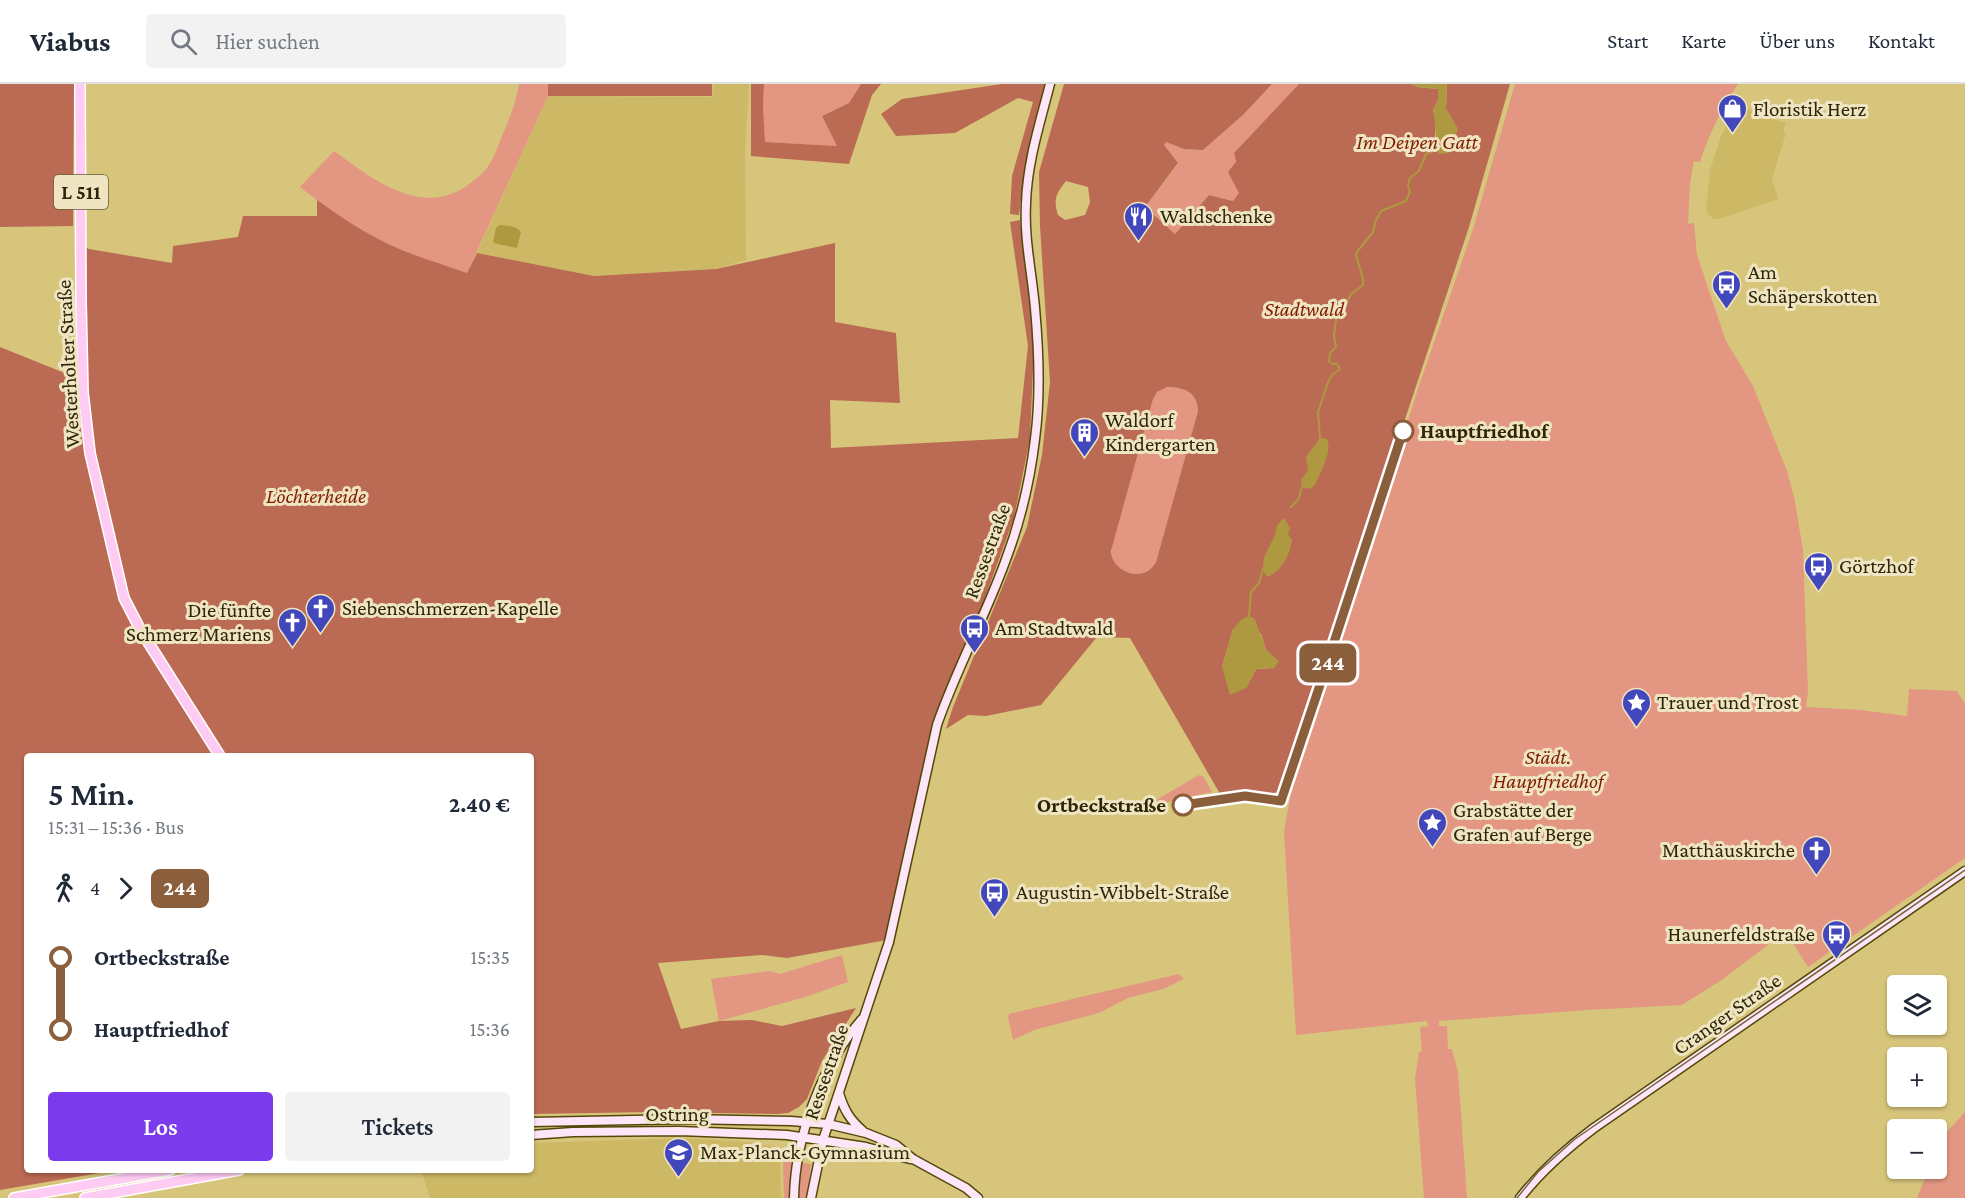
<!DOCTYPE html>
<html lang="de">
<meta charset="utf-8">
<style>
:root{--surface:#fff;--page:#f2f2f3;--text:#1f2937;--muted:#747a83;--line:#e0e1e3;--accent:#7c3aed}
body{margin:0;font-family:"Crimson Pro",serif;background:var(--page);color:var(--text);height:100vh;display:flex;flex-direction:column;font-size:22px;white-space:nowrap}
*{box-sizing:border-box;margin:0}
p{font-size:20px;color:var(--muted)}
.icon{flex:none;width:33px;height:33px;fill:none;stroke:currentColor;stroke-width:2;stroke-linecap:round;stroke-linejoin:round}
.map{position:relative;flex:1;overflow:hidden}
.side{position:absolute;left:24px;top:669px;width:510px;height:420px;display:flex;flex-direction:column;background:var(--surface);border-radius:6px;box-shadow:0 2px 4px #0004}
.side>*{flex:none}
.badge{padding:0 12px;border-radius:9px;font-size:21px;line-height:39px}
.controls{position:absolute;left:1887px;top:891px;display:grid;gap:12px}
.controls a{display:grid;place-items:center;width:60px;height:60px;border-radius:6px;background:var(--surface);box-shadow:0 2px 4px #0004;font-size:30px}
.map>.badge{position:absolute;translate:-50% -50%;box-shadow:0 0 0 3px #fff}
.legs{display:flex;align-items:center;gap:9px;height:66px;padding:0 24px;font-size:20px}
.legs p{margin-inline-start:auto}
.headline{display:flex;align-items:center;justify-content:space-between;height:102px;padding:0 24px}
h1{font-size:33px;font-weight:600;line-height:45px}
.primary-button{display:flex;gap:12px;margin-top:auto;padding:12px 24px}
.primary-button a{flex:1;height:69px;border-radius:6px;background:var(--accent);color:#fff;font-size:24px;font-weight:600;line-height:69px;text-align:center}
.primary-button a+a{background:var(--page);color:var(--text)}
ul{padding:0 24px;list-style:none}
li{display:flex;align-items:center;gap:21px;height:72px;font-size:22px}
li i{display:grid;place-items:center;width:9px;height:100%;margin:0 8px;background:currentColor}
li i::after{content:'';width:15px;height:15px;margin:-8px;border:4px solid;border-radius:50%;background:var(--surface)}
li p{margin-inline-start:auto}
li:first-child i{background:linear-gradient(#0000 50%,currentColor 0)}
li:last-child i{background:linear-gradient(currentColor 50%,#0000 0)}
header{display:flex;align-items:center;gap:36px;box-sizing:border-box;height:84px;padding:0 30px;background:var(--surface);border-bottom:2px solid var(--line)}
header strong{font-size:28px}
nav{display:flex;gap:33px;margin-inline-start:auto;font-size:21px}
.search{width:420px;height:54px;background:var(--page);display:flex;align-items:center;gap:15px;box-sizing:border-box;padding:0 21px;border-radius:6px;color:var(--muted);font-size:22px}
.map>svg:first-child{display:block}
.built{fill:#cdb865}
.green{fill:#e39682}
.forest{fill:#bb6a54;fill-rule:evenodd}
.water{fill:#ae9941}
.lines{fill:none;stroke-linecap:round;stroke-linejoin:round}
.stream{stroke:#ae9941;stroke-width:2}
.secondary-casing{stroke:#544709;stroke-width:11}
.primary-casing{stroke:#fff;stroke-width:12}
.secondary{stroke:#fee6f9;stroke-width:8}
.primary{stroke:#feccf2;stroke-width:9}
.tram{stroke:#716535;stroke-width:1.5}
.line-1-casing{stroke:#fff;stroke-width:14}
.line-1{stroke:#8b5e3c;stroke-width:9}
.stop-1-dot{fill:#fff;stroke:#8b5e3c;stroke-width:3}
.labels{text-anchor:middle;stroke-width:6;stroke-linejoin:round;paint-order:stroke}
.shield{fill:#efe5c2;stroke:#685f3f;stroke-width:1.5}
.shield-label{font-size:20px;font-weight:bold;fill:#2e2607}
.poi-label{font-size:21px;fill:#2e2607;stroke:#efe5c2;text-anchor:start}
.park-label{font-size:21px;font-style:italic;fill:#821e00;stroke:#efe5c2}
.street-label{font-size:21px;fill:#2e2607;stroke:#efe5c2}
.stop-label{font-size:21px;font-weight:bold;fill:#2e2607;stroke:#efe5c2;text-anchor:start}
</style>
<header>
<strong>Viabus</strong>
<div class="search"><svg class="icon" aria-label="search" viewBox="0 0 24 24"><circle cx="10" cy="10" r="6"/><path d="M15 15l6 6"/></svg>Hier suchen</div>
<nav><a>Start</a><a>Karte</a><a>Über uns</a><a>Kontakt</a></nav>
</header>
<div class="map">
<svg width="1965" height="1114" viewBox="0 0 1965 1114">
<rect width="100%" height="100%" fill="#d7c57b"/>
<!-- built -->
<path class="built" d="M713,0H749L745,67L746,176L714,185L594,192L477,169L548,12L712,13Z
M1739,19L1766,36L1767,33L1786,39L1783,48L1786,49L1772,95L1778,115L1719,135H1714L1708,130L1706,124L1710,86L1721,52Z
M679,1054L737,1057L778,1063L780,1073L781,1114H430L421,1086H531V1059Z"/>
<!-- green -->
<path class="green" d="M519,0H548V12L467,189C440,180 411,171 385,159C354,144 326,124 300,103L334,67C371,94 420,133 465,103C487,88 491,81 500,57C508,38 516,20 519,0Z
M764,0H861L849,19L822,32L837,62L765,58L763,22Z
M1272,0H1299L1234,69L1241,106L1233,117L1209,111L1175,150L1145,123L1178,80L1163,61L1166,58L1184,65L1203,66L1244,30Z
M1515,0H1738C1722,25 1709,49 1700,78L1694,77L1690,99L1688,140L1694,139L1697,171L1726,257L1753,302L1787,387L1794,413L1803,466L1808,607L1806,623L1860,626L1907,632L1909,605L1957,607L1965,620V774L1808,883L1784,845L1764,864L1723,895L1682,921L1587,926L1439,937V942H1447L1448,965H1452L1458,988L1467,1114H1424L1415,995L1419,968L1422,967L1420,943L1428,942L1427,937L1296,951L1284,748L1294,691L1418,305L1473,145Z
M1174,303C1188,305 1198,312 1198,327L1155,481C1141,499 1107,487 1112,463L1153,315C1157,305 1164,303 1174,303Z
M1199,691L1204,693L1212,708L1179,715L1146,724V722Z
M842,871L848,898L805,913L719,937L711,895L770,887L780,890Z
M1179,890L1184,895L1163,905L1128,914L1099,929L1034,946L1013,956L1008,933L1009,930Z
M1965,1028V1114H1917L1929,1085L1936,1084L1937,1068L1946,1049Z
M787,1076H794L790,1114H784L783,1079Z
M801,1079L811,1080L807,1114H797Z"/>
<!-- forest -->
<path class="forest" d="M0,0H74L73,142L0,143Z
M548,0H712V12H548Z
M751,0H764L763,22L765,58L837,62L822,32L849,19L861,0H881L872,11L849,80L751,72Z
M1002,0H1045L1024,87L1019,131L1010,130L1012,92L1033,18L1018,14L955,49L896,52L881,30L902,15Z
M1064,0H1272L1244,30L1203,66L1184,65L1166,58L1164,61L1178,79L1145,123L1175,150L1209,111L1233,117L1239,109L1228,88L1236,78L1234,69L1299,0H1411L1418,3L1438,5V16L1433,26L1436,37L1435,52L1439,69L1446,24L1447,0H1510L1469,143L1281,708L1223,715L1130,554L1097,553L1041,621L986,632L968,631L946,645L953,623L1027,443L1042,371L1050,298L1040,142L1039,88ZM1066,97L1088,103L1090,118L1085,131L1065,136L1058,131C1053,115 1056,110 1066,97ZM1167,303C1183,303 1198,308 1198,327L1156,478C1146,499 1112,490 1111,467L1153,315L1157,308ZM1233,545L1261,550L1266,566L1278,577L1274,584L1256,585L1246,604L1222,583Z
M317,116C338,131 360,146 384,158C410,171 439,179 467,189L477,169L594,192L716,185L835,159V238L896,249L900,319L830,316L831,364L1018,354L1028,262L1010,138L1020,136L1034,262L1030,354L1014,434L979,530L930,651L887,856L787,874L762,871L658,879L681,945L719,937L752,936L782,942L856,924L822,977L807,1015L799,1023L788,1029L777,1030L651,1028L531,1030V672H27V1086H117L0,1106V263L82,296L81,160L89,165L172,179L173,162L238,153L243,132H317Z"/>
<!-- water -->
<path class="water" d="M1411,0H1447L1446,24L1458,45L1449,69L1439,70C1435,55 1436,40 1433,26L1438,16V5L1418,3Z
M500,141C508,142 515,141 521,148L517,164L497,160L493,158L496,144Z
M1320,354L1327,355C1333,367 1320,389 1315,401L1310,405L1302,403L1301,396L1308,386L1306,373Z
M1284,434L1290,444L1288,450L1292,456C1290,471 1282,487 1267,493L1263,485L1264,473L1275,451L1277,441Z
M1249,532L1255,535L1266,566L1279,577L1274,584L1256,585L1246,604L1230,611L1222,583L1233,545L1242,535Z"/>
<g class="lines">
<!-- stream -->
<path class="stream" d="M1320,354L1318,328L1328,298L1332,291L1340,285L1337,280H1332L1329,277L1330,269L1336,263L1334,252L1337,228L1346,220L1351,210L1363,201C1364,190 1357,180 1356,169L1373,148L1376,136L1381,127L1406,117L1410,108L1408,101L1410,94L1419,87L1426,70L1438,65
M1291,423L1298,416L1302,403
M1249,532L1251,508L1259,499L1263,485"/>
<defs>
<path id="secondary" d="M839,1009C844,1026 850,1036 863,1047
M531,1038L686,1035L791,1037L828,1040L866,1049L896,1061L913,1075L966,1104L978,1114
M531,1051L573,1048L679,1047L787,1051L866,1063L910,1075
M794,1114C795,1053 822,981 862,935
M811,1114L823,1056L889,858L937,641C956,586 985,533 1005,478C1020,439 1030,397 1035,355C1041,311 1039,268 1035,224C1032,189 1024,155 1026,120C1027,79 1040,39 1050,0
M1520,1114C1541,1087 1566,1065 1594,1044L1965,787"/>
<path id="primary" d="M80,0L81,217L83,308L90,369L124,514L141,547L220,672
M14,1114L170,1086
M85,1114L239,1086"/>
</defs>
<!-- secondary casing -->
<use href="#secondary" class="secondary-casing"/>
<!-- primary casing -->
<use href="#primary" class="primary-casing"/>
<!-- secondary -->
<use href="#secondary" class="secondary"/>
<!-- primary -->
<use href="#primary" class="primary"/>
<!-- tram -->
<path class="tram" d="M1517,1114L1538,1088L1575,1055L1965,786"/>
</g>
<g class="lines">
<defs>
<path id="line-1" d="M1183,721L1245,712L1281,717L1323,592L1403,347"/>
</defs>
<!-- line-1 casing -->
<use href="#line-1" class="line-1-casing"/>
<!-- line-1 -->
<use href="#line-1" class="line-1"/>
</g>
<!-- icons -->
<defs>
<symbol id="shop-pin" viewBox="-11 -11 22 30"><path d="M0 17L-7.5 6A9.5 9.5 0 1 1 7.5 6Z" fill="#4347bc" stroke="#efe5c2"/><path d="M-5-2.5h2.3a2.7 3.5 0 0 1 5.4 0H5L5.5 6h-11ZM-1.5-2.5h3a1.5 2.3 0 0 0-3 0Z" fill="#fff"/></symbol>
<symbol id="restaurant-pin" viewBox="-11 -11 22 30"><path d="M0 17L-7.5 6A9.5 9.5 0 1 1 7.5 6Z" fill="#4347bc" stroke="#efe5c2"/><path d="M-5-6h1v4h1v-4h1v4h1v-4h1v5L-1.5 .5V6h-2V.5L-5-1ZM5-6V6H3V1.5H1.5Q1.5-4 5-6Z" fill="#fff"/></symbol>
<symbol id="bus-pin" viewBox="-11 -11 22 30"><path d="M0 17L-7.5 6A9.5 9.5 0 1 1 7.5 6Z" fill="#4347bc" stroke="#efe5c2"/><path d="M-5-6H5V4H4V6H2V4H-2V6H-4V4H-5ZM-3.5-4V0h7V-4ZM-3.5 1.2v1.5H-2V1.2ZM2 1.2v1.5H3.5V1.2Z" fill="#fff"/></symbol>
<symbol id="building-pin" viewBox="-11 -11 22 30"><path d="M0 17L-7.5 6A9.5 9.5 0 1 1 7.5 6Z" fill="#4347bc" stroke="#efe5c2"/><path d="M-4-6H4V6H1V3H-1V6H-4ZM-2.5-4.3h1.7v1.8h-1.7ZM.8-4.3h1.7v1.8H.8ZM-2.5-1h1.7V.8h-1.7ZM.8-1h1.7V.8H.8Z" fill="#fff"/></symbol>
<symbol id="church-pin" viewBox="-11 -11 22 30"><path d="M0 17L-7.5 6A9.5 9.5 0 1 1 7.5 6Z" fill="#4347bc" stroke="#efe5c2"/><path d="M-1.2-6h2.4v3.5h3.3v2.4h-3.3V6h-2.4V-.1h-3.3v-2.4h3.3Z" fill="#fff"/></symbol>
<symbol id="sight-pin" viewBox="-11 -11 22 30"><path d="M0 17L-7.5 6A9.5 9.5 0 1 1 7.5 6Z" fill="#4347bc" stroke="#efe5c2"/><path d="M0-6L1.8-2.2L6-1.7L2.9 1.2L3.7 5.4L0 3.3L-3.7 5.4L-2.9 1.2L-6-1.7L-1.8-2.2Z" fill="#fff"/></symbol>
<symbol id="school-pin" viewBox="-11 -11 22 30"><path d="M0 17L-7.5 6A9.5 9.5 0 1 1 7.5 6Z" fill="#4347bc" stroke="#efe5c2"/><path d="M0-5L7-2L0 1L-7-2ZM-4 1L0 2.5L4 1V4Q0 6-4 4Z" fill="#fff"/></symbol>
</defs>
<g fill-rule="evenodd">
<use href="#shop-pin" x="1716" y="8" width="33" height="45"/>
<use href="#restaurant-pin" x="1122" y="116" width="33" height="45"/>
<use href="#bus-pin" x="1710" y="184" width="33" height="45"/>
<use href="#building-pin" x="1068" y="332" width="33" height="45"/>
<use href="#bus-pin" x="1802" y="466" width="33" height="45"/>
<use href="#church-pin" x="304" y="508" width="33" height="45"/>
<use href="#church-pin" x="276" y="522" width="33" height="45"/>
<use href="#bus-pin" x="958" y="528" width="33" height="45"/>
<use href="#sight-pin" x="1620" y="602" width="33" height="45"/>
<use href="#sight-pin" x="1416" y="722" width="33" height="45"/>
<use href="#church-pin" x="1800" y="750" width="33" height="45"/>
<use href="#bus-pin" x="978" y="792" width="33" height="45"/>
<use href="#bus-pin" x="1820" y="834" width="33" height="45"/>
<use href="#school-pin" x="662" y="1052" width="33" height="45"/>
</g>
<!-- markers -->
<g class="stop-1-dot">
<circle cx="1403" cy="347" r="10"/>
<circle cx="1183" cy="721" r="10"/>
</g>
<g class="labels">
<!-- shield labels -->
<rect class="shield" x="54" y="91" width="54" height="34" rx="4.5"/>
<g class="shield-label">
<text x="81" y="115">L 511</text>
</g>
<!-- poi labels -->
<g class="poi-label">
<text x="1753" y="32">Floristik Herz</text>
<text x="1160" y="139">Waldschenke</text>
<text x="1748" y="195">Am<tspan x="1748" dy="24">Schäperskotten</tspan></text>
<text x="1105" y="343">Waldorf<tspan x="1105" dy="24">Kindergarten</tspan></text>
<text x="1839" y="489">Görtzhof</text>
<text x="342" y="531">Siebenschmerzen-Kapelle</text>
<text x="271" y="533" text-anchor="end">Die fünfte<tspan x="271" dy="24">Schmerz Mariens</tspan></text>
<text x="995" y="551">Am Stadtwald</text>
<text x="1657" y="625">Trauer und Trost</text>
<text x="1453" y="733">Grabstätte der<tspan x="1453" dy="24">Grafen auf Berge</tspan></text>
<text x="1795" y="773" text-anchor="end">Matthäuskirche</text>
<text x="1016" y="815">Augustin-Wibbelt-Straße</text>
<text x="1815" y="857" text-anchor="end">Haunerfeldstraße</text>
<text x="700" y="1075">Max-Planck-Gymnasium</text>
</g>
<!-- park labels -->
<g class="park-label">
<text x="1417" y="65">Im Deipen Gatt</text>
<text x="1304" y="232">Stadtwald</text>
<text x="316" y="419">Löchterheide</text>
<text x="1548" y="680">Städt.<tspan x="1548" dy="24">Hauptfriedhof</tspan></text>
</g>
<!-- street labels -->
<g class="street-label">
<text transform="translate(68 280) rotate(-93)" y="7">Westerholter Straße</text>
<text transform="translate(987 467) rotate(-70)" y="7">Ressestraße</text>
<text transform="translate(1727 930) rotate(-35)" y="7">Cranger Straße</text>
<text transform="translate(826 988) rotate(-71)" y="7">Ressestraße</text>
<text x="677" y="1037">Ostring</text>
</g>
<!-- stop labels -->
<g class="stop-label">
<text x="1420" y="354">Hauptfriedhof</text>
<text x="1166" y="728" text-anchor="end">Ortbeckstraße</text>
</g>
</g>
</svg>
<div class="controls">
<a><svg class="icon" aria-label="layers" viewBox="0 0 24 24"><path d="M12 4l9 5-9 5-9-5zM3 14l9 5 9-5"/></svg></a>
<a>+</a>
<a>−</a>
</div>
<b class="badge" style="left:1328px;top:579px;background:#8b5e3c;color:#fff">244</b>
<section class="side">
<div class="headline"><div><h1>5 Min.</h1><p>15:31 – 15:36 · Bus</p></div><b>2.40 €</b></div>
<div class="legs"><svg class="icon" aria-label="walk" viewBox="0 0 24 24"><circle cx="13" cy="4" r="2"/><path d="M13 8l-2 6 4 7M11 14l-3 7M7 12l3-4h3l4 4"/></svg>4<svg class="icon" aria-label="forward" viewBox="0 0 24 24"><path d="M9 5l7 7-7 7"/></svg><b class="badge" style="background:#8b5e3c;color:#fff">244</b></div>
<ul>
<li><i style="color:#8b5e3c"></i><b>Ortbeckstraße</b><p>15:35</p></li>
<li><i style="color:#8b5e3c"></i><b>Hauptfriedhof</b><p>15:36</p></li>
</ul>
<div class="primary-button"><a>Los</a><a>Tickets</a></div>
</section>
</div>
